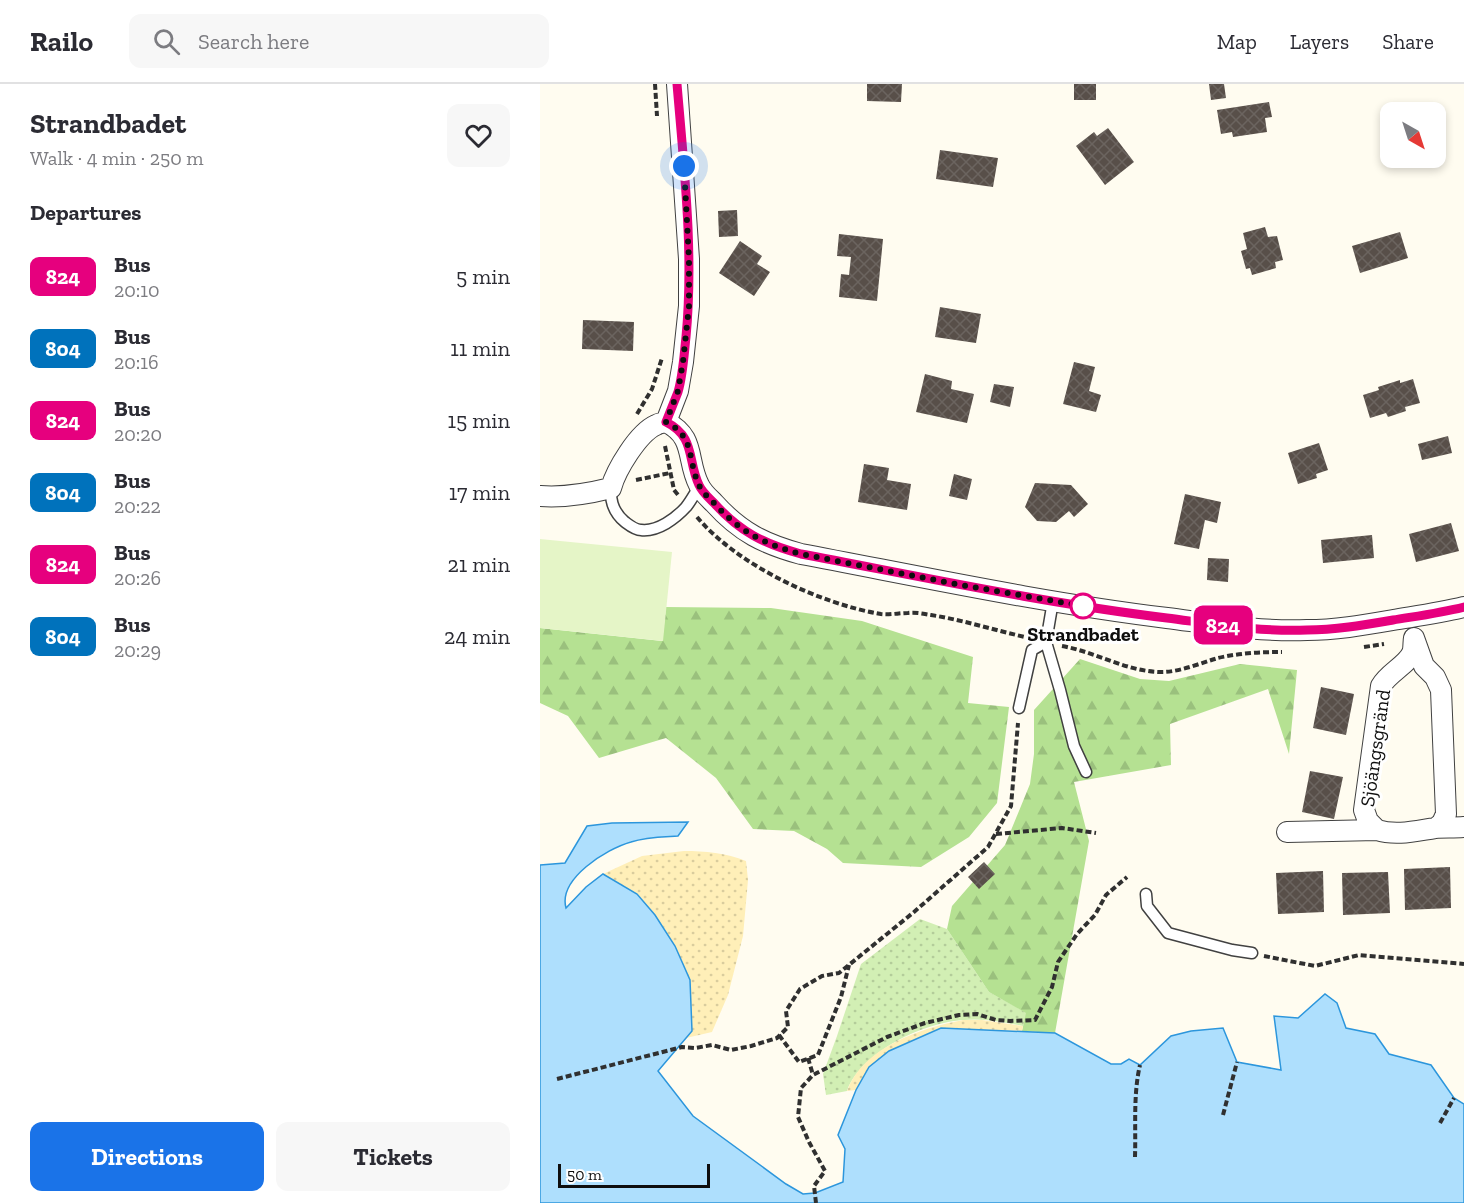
<!DOCTYPE html>
<meta charset="utf-8">
<style>
:root{--surface:#fff;--page:#f7f7f7;--text:#2b2b33;--muted:#7c7c81;--line:#e1e1e2;--accent:#1a73e8}
body{margin:0;font-family:"Zilla Slab",serif;background:var(--page);color:var(--text);height:100vh;display:flex;flex-direction:column;font-size:22px;white-space:nowrap}
*{box-sizing:border-box;margin:0}
p{font-size:20px;color:var(--muted)}
.icon{flex:none;width:33px;height:33px;fill:none;stroke:currentColor;stroke-width:2;stroke-linecap:round;stroke-linejoin:round}
.map{position:relative;flex:1;overflow:hidden}
.drawer{display:flex;flex-direction:column;background:var(--surface);width:540px}
.drawer>*{flex:none}
.badge{padding:0 12px;border-radius:9px;font-size:21px;line-height:39px}
.needle{width:39px;rotate:141deg}
.buttons{position:absolute;left:840px;top:18px;display:grid;gap:12px}
.buttons a{display:grid;place-items:center;width:66px;height:66px;border-radius:12px;background:var(--surface);box-shadow:0 3px 9px #0003;font-size:30px}
.scale{position:absolute;left:18px;bottom:15px;width:152px;box-sizing:border-box;padding-left:6px;border:3px solid #0e0e0e;border-top:0;font-size:16px;line-height:21px;white-space:nowrap;color:#0e0e0e;-webkit-text-stroke:4px #fff;paint-order:stroke}
.you{position:absolute;width:30px;height:30px;margin:-15px;border:4px solid #fff;border-radius:50%;background:#1a73e8;box-shadow:0 0 0 9px #1a73e833}
.map>.badge{position:absolute;translate:-50% -50%;box-shadow:0 0 0 3px #fff}
h2{padding:0 30px;font-size:22px;line-height:54px}
.round{display:grid;place-items:center;flex:none;width:63px;height:63px;border-radius:12px;background:var(--page)}
.summary{display:flex;align-items:center;justify-content:space-between;height:102px;padding:0 30px}
h1{font-size:28px;font-weight:700;line-height:45px}
.cta{display:flex;gap:12px;margin-top:auto;padding:12px 30px}
.cta a{flex:1;height:69px;border-radius:12px;background:var(--accent);color:#fff;font-size:24px;font-weight:700;line-height:69px;text-align:center}
.cta a+a{background:var(--page);color:var(--text)}
ul{padding:0;list-style:none}
li{display:flex;align-items:center;gap:18px;height:72px;padding:0 30px}
li div{flex:1}
li b{display:block;font-size:22px}
li em{font-style:normal}
li .badge{min-width:66px;font-weight:700;text-align:center}
header{display:flex;align-items:center;gap:36px;box-sizing:border-box;height:84px;padding:0 30px;background:var(--surface);border-bottom:2px solid var(--line)}
header strong{font-size:28px}
nav{display:flex;gap:33px;margin-inline-start:auto;font-size:21px}
.search{width:420px;height:54px;background:var(--page);display:flex;align-items:center;gap:15px;box-sizing:border-box;padding:0 21px;border-radius:12px;color:var(--muted);font-size:22px}
main{display:flex;flex:1;min-height:0}
.map>svg:first-child{display:block}
.green{fill:url(#green-dots)}
.forest{fill:url(#forest-firs)}
.sand{fill:url(#sand-dots)}
.pitch{fill:#e5f5c7}
.water{fill:#aedffd;stroke:#2c96dc;stroke-width:1.5}
.building{fill:url(#building-cross-hatch)}
.lines{fill:none;stroke-linecap:round;stroke-linejoin:round}
.lane-casing{stroke:#414141;stroke-width:13}
.street-casing{stroke:#414141;stroke-width:22}
.path{stroke:#303030;stroke-width:4;stroke-dasharray:6 3;stroke-linecap:butt}
.lane{stroke:#fff;stroke-width:10}
.street{stroke:#fff;stroke-width:20}
.line-casing{stroke:#fff;stroke-width:14}
.line{stroke:#e6007e;stroke-width:9}
.walk{stroke:#0e0e0e;stroke-width:6;stroke-dasharray:0 10.8}
.stop-dot{fill:#fff;stroke:#e6007e;stroke-width:3}
.labels{text-anchor:middle;stroke-width:6;stroke-linejoin:round;paint-order:stroke}
.stop-label{font-size:20px;font-weight:bold;fill:#0e0e0e;stroke:#fff}
.street-label{font-size:20px;fill:#0e0e0e;stroke:#fff}
</style>
<header>
<strong>Railo</strong>
<div class="search"><svg class="icon" aria-label="search" viewBox="0 0 24 24"><circle cx="10" cy="10" r="6"/><path d="M15 15l6 6"/></svg>Search here</div>
<nav><a>Map</a><a>Layers</a><a>Share</a></nav>
</header>
<main>
<section class="drawer">
<div class="summary"><div><h1>Strandbadet</h1><p>Walk · 4 min · 250 m</p></div><a class="round"><svg class="icon" aria-label="heart" viewBox="0 0 24 24"><path d="M12 20l-8-8c-3-5 5-10 8-4 3-6 11-1 8 4z"/></svg></a></div>
<h2>Departures</h2>
<ul>
<li><span class="badge" style="background:#e6007e;color:#fff">824</span><div><b>Bus</b><p>20:10</p></div><em>5 min</em></li>
<li><span class="badge" style="background:#0072bc;color:#fff">804</span><div><b>Bus</b><p>20:16</p></div><em>11 min</em></li>
<li><span class="badge" style="background:#e6007e;color:#fff">824</span><div><b>Bus</b><p>20:20</p></div><em>15 min</em></li>
<li><span class="badge" style="background:#0072bc;color:#fff">804</span><div><b>Bus</b><p>20:22</p></div><em>17 min</em></li>
<li><span class="badge" style="background:#e6007e;color:#fff">824</span><div><b>Bus</b><p>20:26</p></div><em>21 min</em></li>
<li><span class="badge" style="background:#0072bc;color:#fff">804</span><div><b>Bus</b><p>20:29</p></div><em>24 min</em></li>
</ul>
<div class="cta"><a>Directions</a><a>Tickets</a></div>
</section>
<div class="map">
<svg width="924" height="1119" viewBox="0 0 924 1119">
<defs>
<pattern id="green-dots" width="8" height="8" patternUnits="userSpaceOnUse" patternTransform="scale(1.5)"><rect width="8" height="8" fill="#d2efb4"/><path d="M2 2h.1M6 6h.1" fill="none" stroke="#b3cc9a" stroke-width="1.8" stroke-linecap="round"/></pattern>
<pattern id="forest-firs" width="22" height="20" patternUnits="userSpaceOnUse" patternTransform="scale(1.5)"><rect width="22" height="20" fill="#b5e192"/><path d="M5 1l3.5 6h-7zM16 11l3.5 6h-7z" fill="#9ac07d"/></pattern>
<pattern id="sand-dots" width="8" height="8" patternUnits="userSpaceOnUse" patternTransform="scale(1.5)"><rect width="8" height="8" fill="#ffefb8"/><path d="M2 2h.1M6 6h.1" fill="none" stroke="#d9cc9d" stroke-width="1.8" stroke-linecap="round"/></pattern>
<pattern id="building-cross-hatch" width="8" height="8" patternUnits="userSpaceOnUse" patternTransform="scale(1.5)"><rect width="8" height="8" fill="#584f49"/><path d="M0 0l8 8M0 8l8-8" fill="none" stroke="#6b645f"/></pattern>
</defs>
<rect width="100%" height="100%" fill="#fffcf0"/>
<!-- green -->
<path class="green" d="M380,835L407,845L449,908L487,929L483,942C464,938 443,934 424,936C384,938 321,968 307,1007L286,1011L283,990L297,952L321,880Z"/>
<!-- forest -->
<path class="forest" d="M126,523L231,524L322,537L433,573L428,619L469,623L457,719L429,753L381,783L303,779L287,765L254,747L213,745L176,694L126,654L59,674L28,632L0,619V544L122,557Z
M540,575L600,595L629,597L700,580L757,586L749,670L728,605L630,640L631,681L534,698L549,757L515,949L482,947L486,929L449,908L407,845L412,822L465,761L490,700L494,670V626Z"/>
<!-- sand -->
<path class="sand" d="M144,767C165,767 186,769 206,777L208,796L203,852L188,911L172,948L146,954L152,947L150,896L135,862L115,831L97,810L63,790L102,772Z
M423,936H442L483,942L482,947L401,944L329,983L316,1006L307,1007C323,963 381,944 423,936Z"/>
<!-- pitch -->
<path class="pitch" d="M0,455L132,468L123,557L0,544Z"/>
<!-- water -->
<path class="water" d="M148,738L138,752C122,753 106,753 91,758C66,765 18,795 26,824L46,803L63,790L97,810L115,831L135,862L150,896L152,947L118,987L153,1032L246,1100L263,1110L275,1109L303,1098L305,1065L298,1051L316,1006L329,983L349,967L401,944L515,949L571,980H581L589,975L600,981L631,952L651,947L683,944L697,978L741,986L734,932L758,934L785,910L797,919L806,944L835,950L849,970L891,981L914,1014L924,1020V1119H0V781L25,779L47,742L72,739Z"/>
<!-- building -->
<path class="building" d="M327,0H362L361,18L327,17Z
M534,0H556V16H534Z
M669,0H684L686,14L671,16Z
M729,18L732,33L725,34L727,48L693,53L692,48L681,50L677,26Z
M568,44L594,78L565,101L536,62L554,48L557,52Z
M400,66L458,74L453,103L396,95Z
M197,126L198,152L179,153L178,127Z
M725,143L728,153L737,152L743,176L735,178L736,184L712,191L710,184L706,185L701,167L707,165L703,149Z
M860,148L868,174L820,189L812,162Z
M299,150L343,155L337,217L299,213L301,190L309,191L311,173L297,172Z
M200,157L222,172L217,180L230,188L214,212L179,189Z
M400,223L441,230L436,259L395,253Z
M43,236L94,238L93,267L42,265Z
M534,278L555,283L549,307L561,311L556,328L523,320Z
M385,290L412,297L411,305L434,310L427,339L376,328Z
M873,295L880,319L865,323L866,327L848,333L846,329L830,334L823,311L839,306L838,303L860,296V299Z
M454,300L474,303L470,323L450,318Z
M908,352L912,369L882,376L878,360Z
M779,359L788,386L776,390L777,394L758,400L748,369Z
M324,380L349,384L347,396L371,400L367,426L318,418Z
M414,390L432,395L427,416L409,412Z
M495,399L531,401L548,420L534,433L529,427L516,438L497,437L485,423Z
M645,410L681,418L677,439L665,436L659,465L634,460Z
M911,439L919,467L876,478L869,450Z
M832,451L834,474L783,479L781,456Z
M668,474L689,475L688,498L667,496Z
M781,603L814,610L806,651L773,644Z
M770,687L803,693L794,735L762,728Z
M444,778L455,790L439,805L428,793Z
M910,783L911,824L865,826L864,785Z
M783,787L784,828L738,830L736,789Z
M848,788L850,829L803,831L802,789Z"/>
<g class="lines">
<defs>
<path id="lane" d="M71,404C70,418 74,429 85,438C89,441 95,446 101,446C118,448 136,434 146,423C151,417 155,409 159,403
M506,558L520,606L534,662L546,688
M479,624L492,566L506,558L513,517
M606,810L607,822L628,849L692,866L712,869"/>
<path id="street" d="M137,0L149,175V222L143,278L138,307L126,338C156,353 146,376 159,401C162,408 169,414 174,419C200,448 224,460 261,470C383,493 504,519 627,534C674,540 721,548 767,546C796,546 824,541 853,536C877,532 900,529 924,523
M0,412C25,414 47,410 71,404C76,386 98,349 116,341C119,339 122,339 126,338
M837,746L828,737L824,726L841,602C848,589 867,581 872,569C874,565 873,559 874,554L884,582L895,593L901,606L906,730L902,739L896,744
M747,748L837,746C856,752 875,747 895,744C904,743 914,744 924,743"/>
</defs>
<!-- lane casing -->
<use href="#lane" class="lane-casing"/>
<!-- street casing -->
<use href="#street" class="street-casing"/>
<!-- path -->
<path class="path" d="M115,0L117,32
M97,330L112,305L122,274
M125,362L134,406L139,412
M96,396L130,389
M157,433C197,481 280,520 341,530C350,531 359,529 368,529C376,528 384,530 391,531C423,536 454,546 485,553
M522,562C556,568 589,589 624,588C642,587 661,579 678,574C699,569 721,568 742,568
M824,563L844,560
M456,750L522,744L556,749
M724,872L775,882L819,871L924,880
M239,951L259,978L278,971L301,913L309,881
M268,974L273,991
M17,995L142,963L155,964L172,961L191,966L211,962L237,954L248,943L246,927L260,905L282,892L299,889L374,828L448,763L471,722L478,639
M683,1031L697,978
M900,1039L914,1014
M595,1073C596,1043 593,1011 600,981
M276,1119L274,1102L285,1087L269,1058L258,1033L261,1004L273,991L347,953L385,939L419,931L437,930L456,936L470,937L495,936L512,903L518,878L537,850L555,831L566,811L587,793"/>
<!-- lane -->
<use href="#lane" class="lane"/>
<!-- street -->
<use href="#street" class="street"/>
</g>
<g class="lines">
<defs>
<path id="line" d="M137,0C144,84 154,169 146,253C144,271 143,291 138,308C134,318 130,328 126,338C156,353 147,376 159,401C162,408 169,414 174,419C200,448 224,460 261,470C383,493 504,519 627,534C674,540 721,548 767,546C796,546 824,541 853,536C877,532 900,529 924,523"/>
</defs>
<!-- line casing -->
<use href="#line" class="line-casing"/>
<!-- line -->
<use href="#line" class="line"/>
<!-- walk -->
<path class="walk" d="M144,82L149,175V222L143,278L138,307L126,338C156,353 147,376 159,401C162,408 169,414 174,419C200,448 224,460 261,470L421,501L543,522"/>
</g>
<!-- markers -->
<circle class="stop-dot" cx="543" cy="522" r="12"/>
<g class="labels">
<!-- stop labels -->
<g class="stop-label">
<text x="543" y="557">Strandbadet</text>
</g>
<!-- street labels -->
<g class="street-label">
<text transform="translate(835 664) rotate(-82)" y="7">Sjöängsgränd</text>
</g>
</g>
</svg>
<div class="buttons">
<a><svg class="needle" viewBox="-14 -14 28 28"><path d="M0-13l5 13h-10z" fill="#e53935"/><path d="M0 13l5-13h-10z" fill="#7c7c81"/></svg></a>
</div>
<div class="scale">50 m</div>
<div class="you" style="left:144px;top:82px"></div>
<b class="badge" style="left:683px;top:541px;background:#e6007e;color:#fff">824</b>
</div>
</main>
